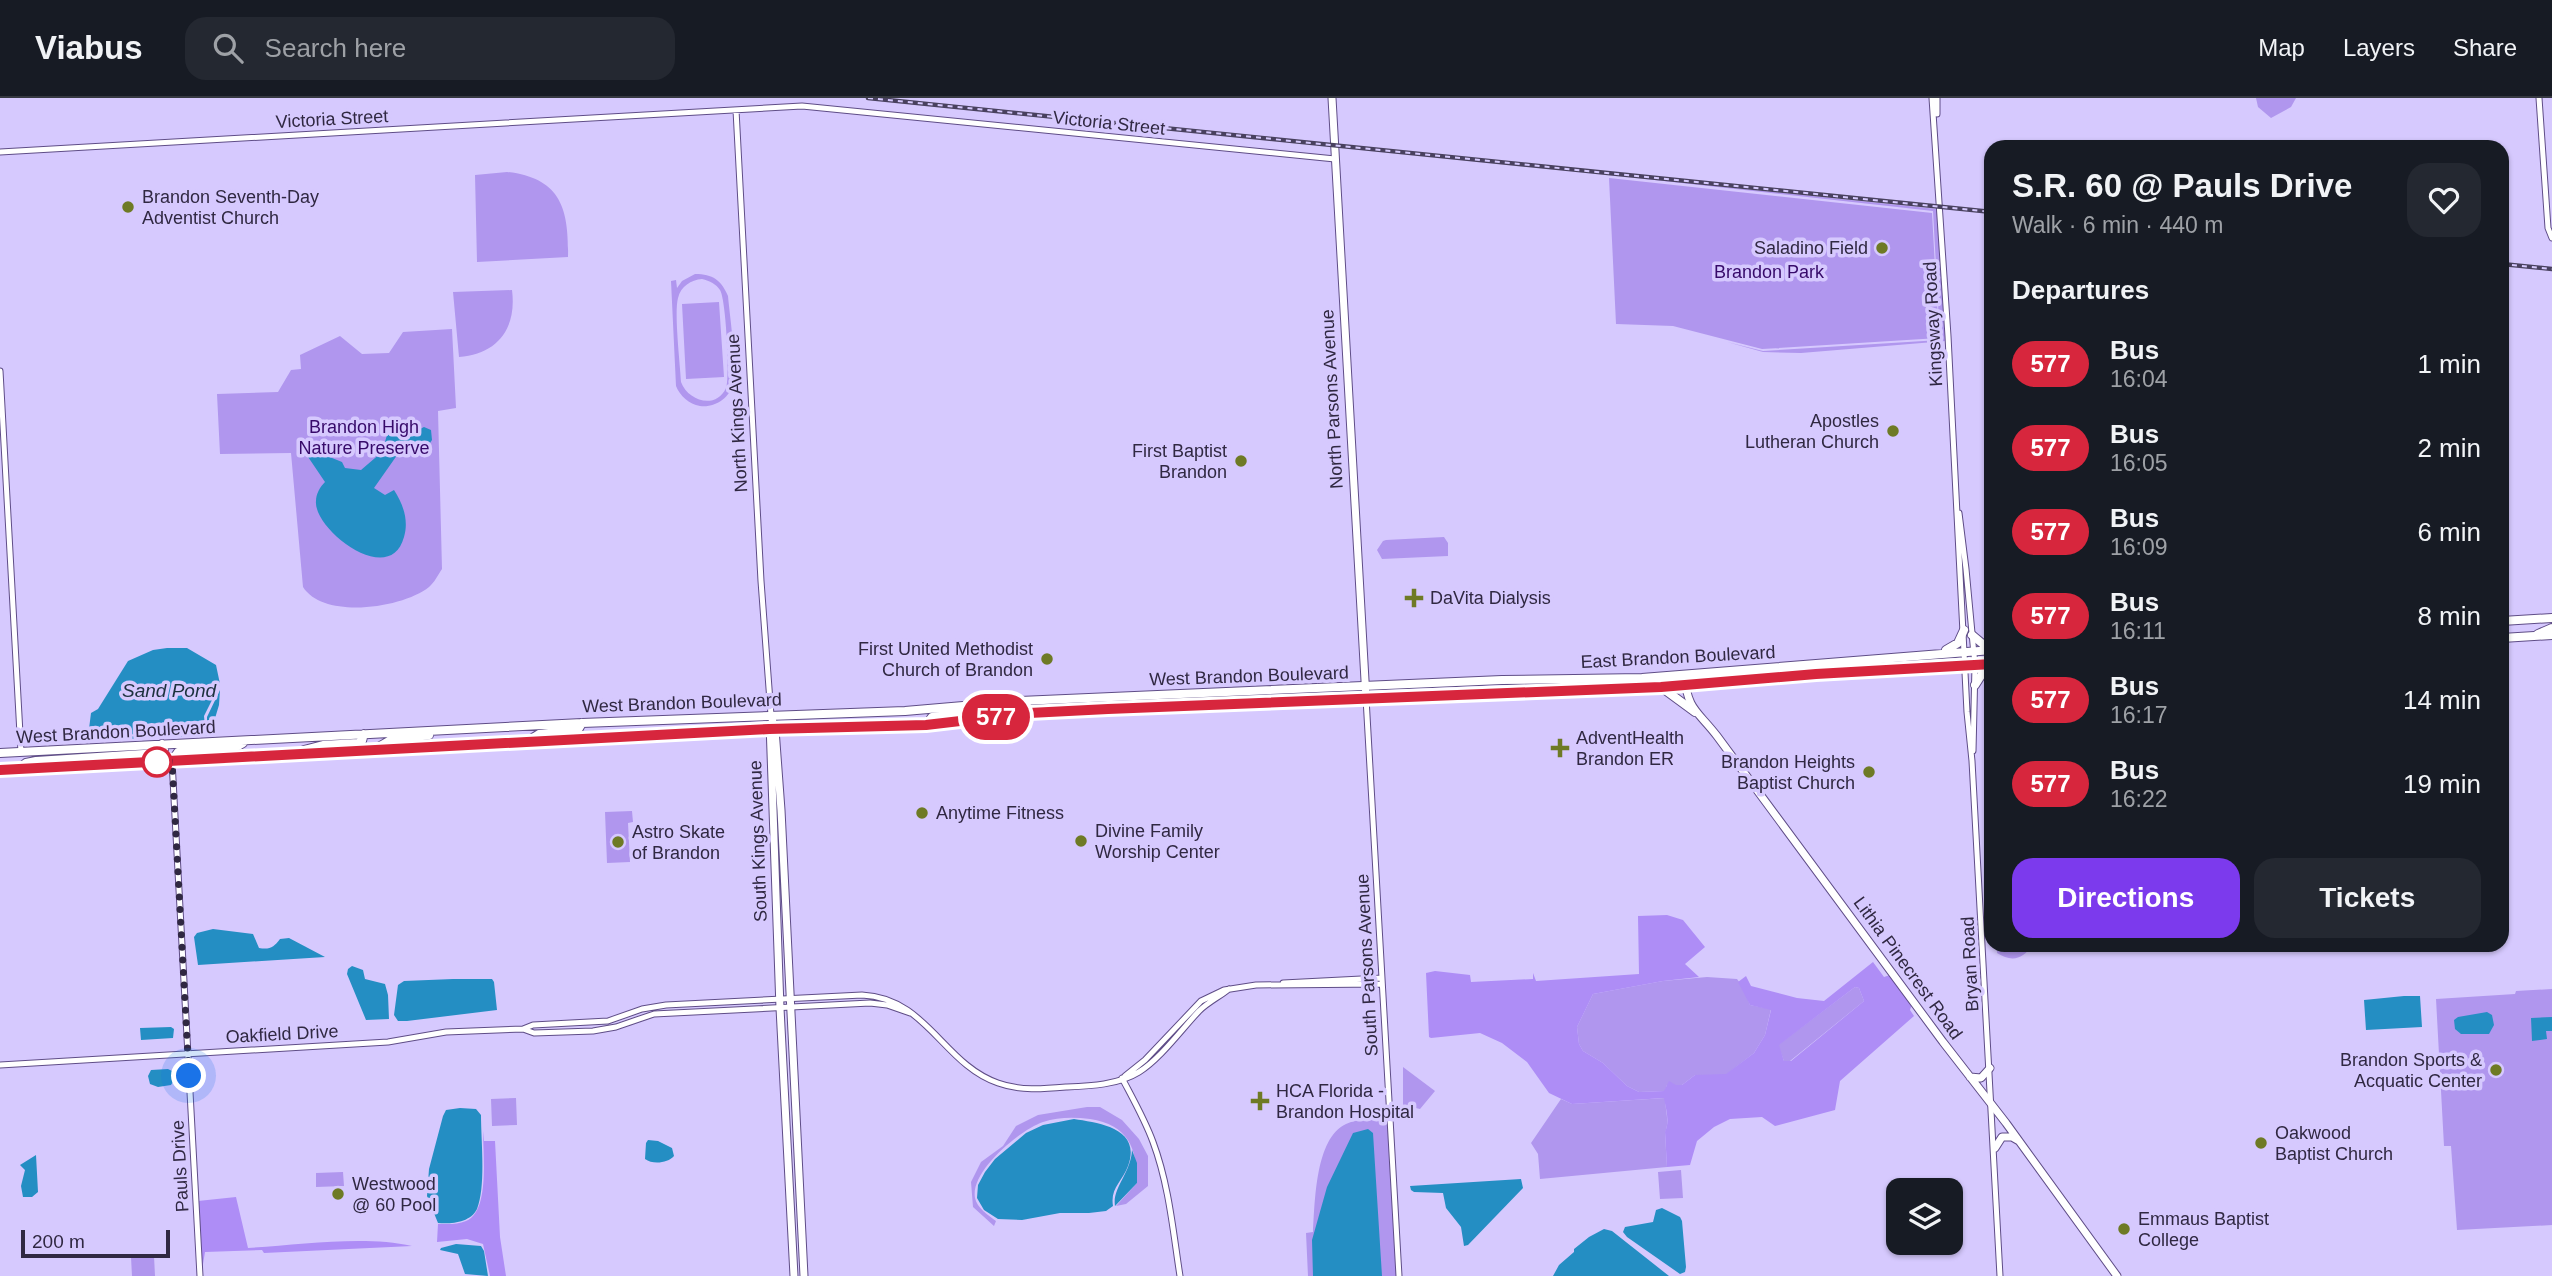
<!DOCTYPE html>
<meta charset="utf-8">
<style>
:root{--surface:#171b24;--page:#242831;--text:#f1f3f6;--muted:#9ea1a6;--line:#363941;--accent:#7c3aed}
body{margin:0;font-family:Helvetica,sans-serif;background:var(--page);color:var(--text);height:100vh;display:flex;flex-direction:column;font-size:26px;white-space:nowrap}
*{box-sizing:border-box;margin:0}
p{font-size:23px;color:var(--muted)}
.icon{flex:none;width:38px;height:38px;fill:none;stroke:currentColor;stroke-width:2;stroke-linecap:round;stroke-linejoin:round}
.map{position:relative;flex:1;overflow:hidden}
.details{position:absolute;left:1984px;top:42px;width:525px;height:812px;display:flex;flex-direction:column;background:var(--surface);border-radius:21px;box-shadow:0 2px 5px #0004}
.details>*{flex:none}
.badge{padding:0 14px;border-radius:23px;font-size:24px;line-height:46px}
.fabs{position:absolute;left:1886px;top:1080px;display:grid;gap:14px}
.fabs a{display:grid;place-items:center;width:77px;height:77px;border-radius:14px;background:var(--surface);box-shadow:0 2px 5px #0004;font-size:35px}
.scale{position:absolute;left:21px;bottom:18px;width:149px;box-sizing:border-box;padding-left:7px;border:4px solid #302842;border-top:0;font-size:19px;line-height:24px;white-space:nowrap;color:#302842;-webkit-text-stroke:5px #d6c9fe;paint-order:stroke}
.you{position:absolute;width:35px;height:35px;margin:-18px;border:5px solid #fff;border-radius:50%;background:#1a73e8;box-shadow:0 0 0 10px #1a73e833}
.map>.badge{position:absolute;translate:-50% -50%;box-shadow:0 0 0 4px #fff}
h2{padding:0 28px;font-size:26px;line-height:63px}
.round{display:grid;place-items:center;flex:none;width:74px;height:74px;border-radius:21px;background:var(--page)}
.summary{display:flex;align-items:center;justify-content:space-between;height:119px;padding:0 28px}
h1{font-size:33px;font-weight:800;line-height:52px}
.action{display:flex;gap:14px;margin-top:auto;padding:14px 28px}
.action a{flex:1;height:80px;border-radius:21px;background:var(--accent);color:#fff;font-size:28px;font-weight:800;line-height:80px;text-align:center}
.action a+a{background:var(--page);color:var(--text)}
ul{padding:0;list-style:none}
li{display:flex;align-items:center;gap:21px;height:84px;padding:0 28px}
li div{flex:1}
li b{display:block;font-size:26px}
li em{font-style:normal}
li .badge{min-width:77px;font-weight:700;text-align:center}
header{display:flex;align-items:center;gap:42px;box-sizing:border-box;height:98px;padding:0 35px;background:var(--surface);border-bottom:2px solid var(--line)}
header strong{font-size:33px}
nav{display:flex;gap:38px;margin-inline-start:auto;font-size:24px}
.search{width:490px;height:63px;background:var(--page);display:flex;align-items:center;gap:18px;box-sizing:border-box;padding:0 24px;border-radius:21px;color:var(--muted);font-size:26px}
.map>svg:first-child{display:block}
.green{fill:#b096ee;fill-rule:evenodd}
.forest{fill:#ae8df6;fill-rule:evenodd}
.water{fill:#248ec3}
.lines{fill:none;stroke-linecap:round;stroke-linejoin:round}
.minor-casing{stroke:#5f4d87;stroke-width:7}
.major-casing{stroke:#5f4d87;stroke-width:9}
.highway-casing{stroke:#5f4d87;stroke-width:10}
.minor{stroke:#fff;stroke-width:5}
.major{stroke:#fff;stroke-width:7}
.highway{stroke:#fff;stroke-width:8}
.rail-casing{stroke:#49415f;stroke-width:4.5}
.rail{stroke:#d6c9fe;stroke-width:2;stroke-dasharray:5;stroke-linecap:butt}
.line-casing{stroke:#fff;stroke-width:16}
.line{stroke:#d7263d;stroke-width:10}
.walk{stroke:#302842;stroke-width:7;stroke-dasharray:0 12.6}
.poi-dot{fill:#6e7a25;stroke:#d6c9fe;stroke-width:2.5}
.stop-dot{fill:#fff;stroke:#d7263d;stroke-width:3.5}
.labels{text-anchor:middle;stroke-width:7;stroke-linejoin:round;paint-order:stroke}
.street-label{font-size:18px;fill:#302842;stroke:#d6c9fe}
.poi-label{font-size:18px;fill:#302842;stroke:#d6c9fe;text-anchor:start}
.park-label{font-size:18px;fill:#370a6a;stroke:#d6c9fe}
.water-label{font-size:19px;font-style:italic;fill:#1c313e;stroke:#d6c9fe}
</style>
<header>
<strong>Viabus</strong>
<div class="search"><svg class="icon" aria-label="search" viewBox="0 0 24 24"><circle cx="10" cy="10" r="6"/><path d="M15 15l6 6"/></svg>Search here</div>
<nav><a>Map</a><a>Layers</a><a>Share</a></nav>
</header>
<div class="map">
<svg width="2552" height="1178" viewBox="0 0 2552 1178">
<rect width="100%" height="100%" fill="#d6c9fe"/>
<!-- green -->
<path class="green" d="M2256,0H2296L2291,9L2271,20L2258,9Z
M507,74C561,80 569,111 568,159L477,164L475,77Z
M1610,77L1937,111L1946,243L1801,255L1763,254L1727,244L1763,253L1940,242L1933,113Z
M1609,80L1932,115L1939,240L1762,251L1673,228L1616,226Z
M695,176C713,176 721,182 728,198C730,220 737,266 733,285C730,300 715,310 700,308C689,306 680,298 676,288L671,183L676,182L677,190L682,183ZM702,181C710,183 716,186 720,192C726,201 730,280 726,290C716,312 688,303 681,284C680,265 674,215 678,200C681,188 691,182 702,181Z
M512,192C517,231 497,256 459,259L453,194Z
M719,204L724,279L686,281L682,206Z
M452,231L456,310L438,313L442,471C438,477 434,485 429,489C403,510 324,522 303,489L291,355L220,356L217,296L278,294L291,272L301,271L300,257L340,238L362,256L389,255L403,234Z
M1444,439L1448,445V458L1382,461L1377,452L1383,443L1386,442Z
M632,713L633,724L628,725L630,764L607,765L605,714Z
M1998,847H2032C2023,862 2011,864 1997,855Z
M1707,879L1737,881L1743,889L1750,907L1771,911L1765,937L1754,955L1736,969L1726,977H1695L1682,987H1667L1665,993L1639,994L1627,988L1603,965L1583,953L1579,946L1577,929L1593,896L1663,883Z
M1855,889L1859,890L1864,903L1790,963H1784L1778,947Z
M2552,891V1127L2457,1132L2451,1048H2444L2436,901L2515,896L2516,893Z
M1403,969L1435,993L1420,1011L1403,1007Z
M516,1000L517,1027L492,1028L491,1001Z
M1665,1000C1665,1012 1670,1023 1665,1035L1667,1069L1540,1081L1538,1056L1531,1045L1561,1001L1572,1006Z
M1087,1009H1100L1122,1022L1139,1041L1148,1058V1088L1126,1106L1116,1108L1137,1085C1137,1049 1128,1027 1090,1021C1074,1019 1058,1019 1043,1024C1020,1032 970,1073 975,1100C977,1110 988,1117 996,1123L994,1128L973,1109L971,1084L981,1064L1003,1048L1016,1028L1038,1017Z
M1390,1021L1399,1178H1308L1306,1135L1313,1134C1315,1105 1315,1040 1346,1026C1359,1020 1376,1022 1390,1021Z
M1681,1072L1683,1100L1660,1101L1658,1074Z
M343,1074L344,1088L316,1089V1075Z
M154,1158L155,1178H132L131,1159Z"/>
<!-- forest -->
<path class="forest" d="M1667,817L1683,822L1705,849L1685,866L1699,879L1663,883L1593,896L1577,929L1579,946L1583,953L1603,965L1627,988L1639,994L1664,993L1669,983L1676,987H1682L1695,977L1726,976L1754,955L1765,937L1771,912L1750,907L1738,884L1746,878L1751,888L1797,900L1824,903L1873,864L1884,879L1890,877L1912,906L1910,912L1914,918L1840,983L1835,1012L1775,1028L1762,1019L1730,1021L1714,1029L1697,1043L1690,1067L1667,1069L1665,1034C1670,1023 1666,1012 1664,1000L1572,1006L1549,995L1527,964L1502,945L1480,935L1431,940L1429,939L1426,875L1435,873L1470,877L1471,884L1533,881V875L1536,883L1639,876L1638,818ZM1855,889L1859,890L1864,903L1791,963H1784L1779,947Z
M483,1033L484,1043H495L500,1139L506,1178H490L483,1146L467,1141L437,1144L438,1126C447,1126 457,1127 466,1123C490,1114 483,1055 483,1033Z
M236,1099L248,1150C298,1147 364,1137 412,1148L264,1155L262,1152L205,1154L202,1172L198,1103Z"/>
<!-- water -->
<path class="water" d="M424,329L431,332L432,342L428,348L400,353L374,390L385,397L394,392C403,406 409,422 404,439C390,491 313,431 316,403C316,396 320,389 325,384L300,347L342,364L345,370L361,372L382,354L387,337L414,334Z
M167,550H187L216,567L220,586L204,618L205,629L203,632L88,639L91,615L98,611L128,563L153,552Z
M220,592L219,607L210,637L84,643V634L88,629L85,636L89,641L204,634L207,630V619Z
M213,831L253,836L259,850C270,852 274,849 280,841L289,840L325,859L198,867L194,839L197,835Z
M352,868L363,872L365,881L385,886L388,897L389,921L366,922L347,876L348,871Z
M453,881H492L494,884L497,912L407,923H398L394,917L398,887L404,883Z
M2404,898H2420L2422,929L2366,932L2364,902Z
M2487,914L2492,917L2494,927L2489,936H2461L2455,931L2454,922L2458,919Z
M2552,919V933H2546L2547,941L2532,943L2531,920Z
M171,929L174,931L173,940L141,942L140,930Z
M168,971L172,973L174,982L171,987L158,989L150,986L148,978L151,972Z
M460,1010L476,1011L481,1017C481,1043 486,1088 477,1111C470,1125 451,1126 438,1125L427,1098L429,1071L443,1018L446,1012Z
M1074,1021C1099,1025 1142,1030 1128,1068C1122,1084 1110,1090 1113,1108L1106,1113L1089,1115H1060L1022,1122L998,1121L984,1112L977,1100L978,1087L985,1074L995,1061L1026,1035L1043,1027Z
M1368,1031L1373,1035L1382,1178H1313L1312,1142L1327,1089L1353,1035Z
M648,1042L658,1043L672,1050L674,1058C668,1065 653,1067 645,1061L646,1045Z
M1132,1052L1137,1065V1085L1115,1108C1112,1090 1131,1075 1132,1052Z
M36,1057L38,1094L32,1099H23L21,1088L25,1072L20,1067Z
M1521,1081L1523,1090L1468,1147L1464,1148L1461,1129L1446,1110L1443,1095L1414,1094L1411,1092L1410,1088Z
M1662,1110L1680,1119L1682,1123L1686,1169L1685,1174L1680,1176L1627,1139L1623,1134L1625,1129L1653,1124L1656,1112Z
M1604,1131L1612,1133L1669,1178H1553L1559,1167L1574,1154V1151L1589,1139Z
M456,1146L481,1148L484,1153L488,1178L465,1176L458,1156L440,1152L441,1150Z"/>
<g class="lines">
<defs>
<path id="minor" d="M1932,0L1948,238L1967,614L1972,663L2000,1178
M2539,0L2548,130L2552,140
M736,12L761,483L771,617
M1937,16V0
M0,54L802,8L1335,61
M0,273L21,654
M1959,415L1966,471L1975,567L1973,653
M1366,600L1399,1178
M172,663L200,1178
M1283,885L1381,880
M523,931L534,935L593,933L616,929L654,916L870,905L887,907L910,915
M0,967L388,944L446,934L523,931L533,927L608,923L642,911L666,907L862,897C927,900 943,966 998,985C1020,993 1043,991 1066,989C1090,988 1118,987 1139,974C1160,961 1181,932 1199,913C1208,904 1219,899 1229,891
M1125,978L1145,962L1201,903L1224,892L1256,887L1381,886
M1122,980C1133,1001 1145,1022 1153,1044C1169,1087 1173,1133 1180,1178"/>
<path id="major" d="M1332,0L1366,600
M1684,577C1688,613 1697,612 1717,638L1943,944L2006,1025L2117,1178
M771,617L775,631L781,712L804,1178
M770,626L780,910L794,1178
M1970,979L1981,980L1990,970
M1995,1050L2002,1039H2012L2019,1043"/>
<path id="highway" d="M2502,523L2552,520
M2538,536L2552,530
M1972,537L1990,552
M2502,540L2552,537
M1946,552L1958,545L1964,532
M1975,587L1982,576L1992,570
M1661,589L1695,614
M926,627L932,619L966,615L971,613L974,607
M528,643L539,636L578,632L582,625
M375,651L389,643L429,637
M304,652L323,647L358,645L362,643L364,636
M0,655L582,625L905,613L1020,603L1502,582L1642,580L1992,552
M172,663L178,654L238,648L243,645
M18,671L26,665L36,663L159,655L164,651L162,646
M0,672L769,631L926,627L1029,615L1120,611L1510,594L1650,590L1816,576L1992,566"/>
</defs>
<!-- minor casing -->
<use href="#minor" class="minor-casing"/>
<!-- major casing -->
<use href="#major" class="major-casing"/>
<!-- highway casing -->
<use href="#highway" class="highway-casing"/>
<!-- minor -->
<use href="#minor" class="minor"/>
<!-- major -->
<use href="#major" class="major"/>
<!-- highway -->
<use href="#highway" class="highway"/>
<defs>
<path id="rail" d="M868,0L1992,114
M2502,166L2552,171"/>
</defs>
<!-- rail casing -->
<use href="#rail" class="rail-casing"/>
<!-- rail -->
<use href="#rail" class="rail"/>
</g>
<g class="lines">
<defs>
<path id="line" d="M0,672L769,631L926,627L1029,615L1108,611L1661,589L1816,576L1992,566"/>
</defs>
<!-- line casing -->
<use href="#line" class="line-casing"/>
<!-- line -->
<use href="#line" class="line"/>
<!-- walk -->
<path class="walk" d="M157,664L172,663L189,978"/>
</g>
<!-- markers -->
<g class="poi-dot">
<circle cx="128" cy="109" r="7"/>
<circle cx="1882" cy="150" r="7"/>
<circle cx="1893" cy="333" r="7"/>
<circle cx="1241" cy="363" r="7"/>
<path d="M1410.5 489.5h7v7h7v7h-7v7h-7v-7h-7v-7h7z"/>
<circle cx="1047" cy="561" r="7"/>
<path d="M1556.5 639.5h7v7h7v7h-7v7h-7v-7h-7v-7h7z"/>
<circle cx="1869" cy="674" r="7"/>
<circle cx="922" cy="715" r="7"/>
<circle cx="1081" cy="743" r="7"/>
<circle cx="618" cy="744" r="7"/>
<circle cx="2496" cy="972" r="7"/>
<path d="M1256.5 992.5h7v7h7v7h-7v7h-7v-7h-7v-7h7z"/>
<circle cx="2261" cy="1045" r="7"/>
<circle cx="338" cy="1096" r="7"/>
<circle cx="2124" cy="1131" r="7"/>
</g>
<circle class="stop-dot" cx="157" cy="664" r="14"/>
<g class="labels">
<!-- street labels -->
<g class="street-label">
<text transform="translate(332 21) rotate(-3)" y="6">Victoria Street</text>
<text transform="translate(1109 25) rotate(6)" y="6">Victoria Street</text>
<text transform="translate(1933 226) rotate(-93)" y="6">Kingsway Road</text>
<text transform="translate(1332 301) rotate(-93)" y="6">North Parsons Avenue</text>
<text transform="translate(737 315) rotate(-93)" y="6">North Kings Avenue</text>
<text transform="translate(1678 559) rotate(-3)" y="6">East Brandon Boulevard</text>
<text transform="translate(1249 578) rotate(-2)" y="6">West Brandon Boulevard</text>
<text transform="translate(682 605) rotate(-2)" y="6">West Brandon Boulevard</text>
<text transform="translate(116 634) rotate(-3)" y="6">West Brandon Boulevard</text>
<text transform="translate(758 743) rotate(-92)" y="6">South Kings Avenue</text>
<text transform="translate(1970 866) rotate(-93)" y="6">Bryan Road</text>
<text transform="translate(1367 867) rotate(-93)" y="6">South Parsons Avenue</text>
<text transform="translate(1908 870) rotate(54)" y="6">Lithia Pinecrest Road</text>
<text transform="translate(282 936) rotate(-3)" y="6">Oakfield Drive</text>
<text transform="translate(180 1068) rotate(-93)" y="6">Pauls Drive</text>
</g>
<!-- poi labels -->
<g class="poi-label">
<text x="142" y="105">Brandon Seventh-Day<tspan x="142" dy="21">Adventist Church</tspan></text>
<text x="1868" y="156" text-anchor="end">Saladino Field</text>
<text x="1879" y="329" text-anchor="end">Apostles<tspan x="1879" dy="21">Lutheran Church</tspan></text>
<text x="1227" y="359" text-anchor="end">First Baptist<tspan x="1227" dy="21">Brandon</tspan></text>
<text x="1430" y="506">DaVita Dialysis</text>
<text x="1033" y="557" text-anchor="end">First United Methodist<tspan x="1033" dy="21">Church of Brandon</tspan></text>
<text x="1576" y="646">AdventHealth<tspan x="1576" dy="21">Brandon ER</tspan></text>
<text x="1855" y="670" text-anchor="end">Brandon Heights<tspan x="1855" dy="21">Baptist Church</tspan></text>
<text x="936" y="721">Anytime Fitness</text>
<text x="1095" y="739">Divine Family<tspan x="1095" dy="21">Worship Center</tspan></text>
<text x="632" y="740">Astro Skate<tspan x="632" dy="21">of Brandon</tspan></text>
<text x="2482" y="968" text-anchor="end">Brandon Sports &amp;<tspan x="2482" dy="21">Acquatic Center</tspan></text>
<text x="1276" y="999">HCA Florida -<tspan x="1276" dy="21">Brandon Hospital</tspan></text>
<text x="2275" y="1041">Oakwood<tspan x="2275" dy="21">Baptist Church</tspan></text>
<text x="352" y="1092">Westwood<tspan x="352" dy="21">@ 60 Pool</tspan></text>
<text x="2138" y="1127">Emmaus Baptist<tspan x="2138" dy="21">College</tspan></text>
</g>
<!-- park labels -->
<g class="park-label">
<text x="1769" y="180">Brandon Park</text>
<text x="364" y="335">Brandon High<tspan x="364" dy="21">Nature Preserve</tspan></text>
</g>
<!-- water labels -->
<g class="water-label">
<text x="169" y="599">Sand Pond</text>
</g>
</g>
</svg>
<div class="fabs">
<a><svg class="icon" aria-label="layers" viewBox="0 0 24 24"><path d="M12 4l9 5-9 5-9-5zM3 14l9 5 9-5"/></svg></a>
</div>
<div class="scale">200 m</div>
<div class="you" style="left:189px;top:978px"></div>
<b class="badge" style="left:996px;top:619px;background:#d7263d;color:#fff">577</b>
<section class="details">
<div class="summary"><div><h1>S.R. 60 @ Pauls Drive</h1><p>Walk · 6 min · 440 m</p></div><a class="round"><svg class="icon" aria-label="heart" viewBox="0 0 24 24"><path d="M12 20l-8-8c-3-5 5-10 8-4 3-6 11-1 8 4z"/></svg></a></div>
<h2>Departures</h2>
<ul>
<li><span class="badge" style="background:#d7263d;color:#fff">577</span><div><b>Bus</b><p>16:04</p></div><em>1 min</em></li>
<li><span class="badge" style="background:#d7263d;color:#fff">577</span><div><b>Bus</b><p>16:05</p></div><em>2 min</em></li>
<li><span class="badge" style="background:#d7263d;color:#fff">577</span><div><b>Bus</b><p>16:09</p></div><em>6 min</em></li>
<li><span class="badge" style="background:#d7263d;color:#fff">577</span><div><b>Bus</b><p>16:11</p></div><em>8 min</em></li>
<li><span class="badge" style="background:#d7263d;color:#fff">577</span><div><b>Bus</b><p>16:17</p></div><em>14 min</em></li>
<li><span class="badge" style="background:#d7263d;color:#fff">577</span><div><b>Bus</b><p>16:22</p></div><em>19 min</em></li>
</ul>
<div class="action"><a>Directions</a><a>Tickets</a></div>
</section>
</div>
